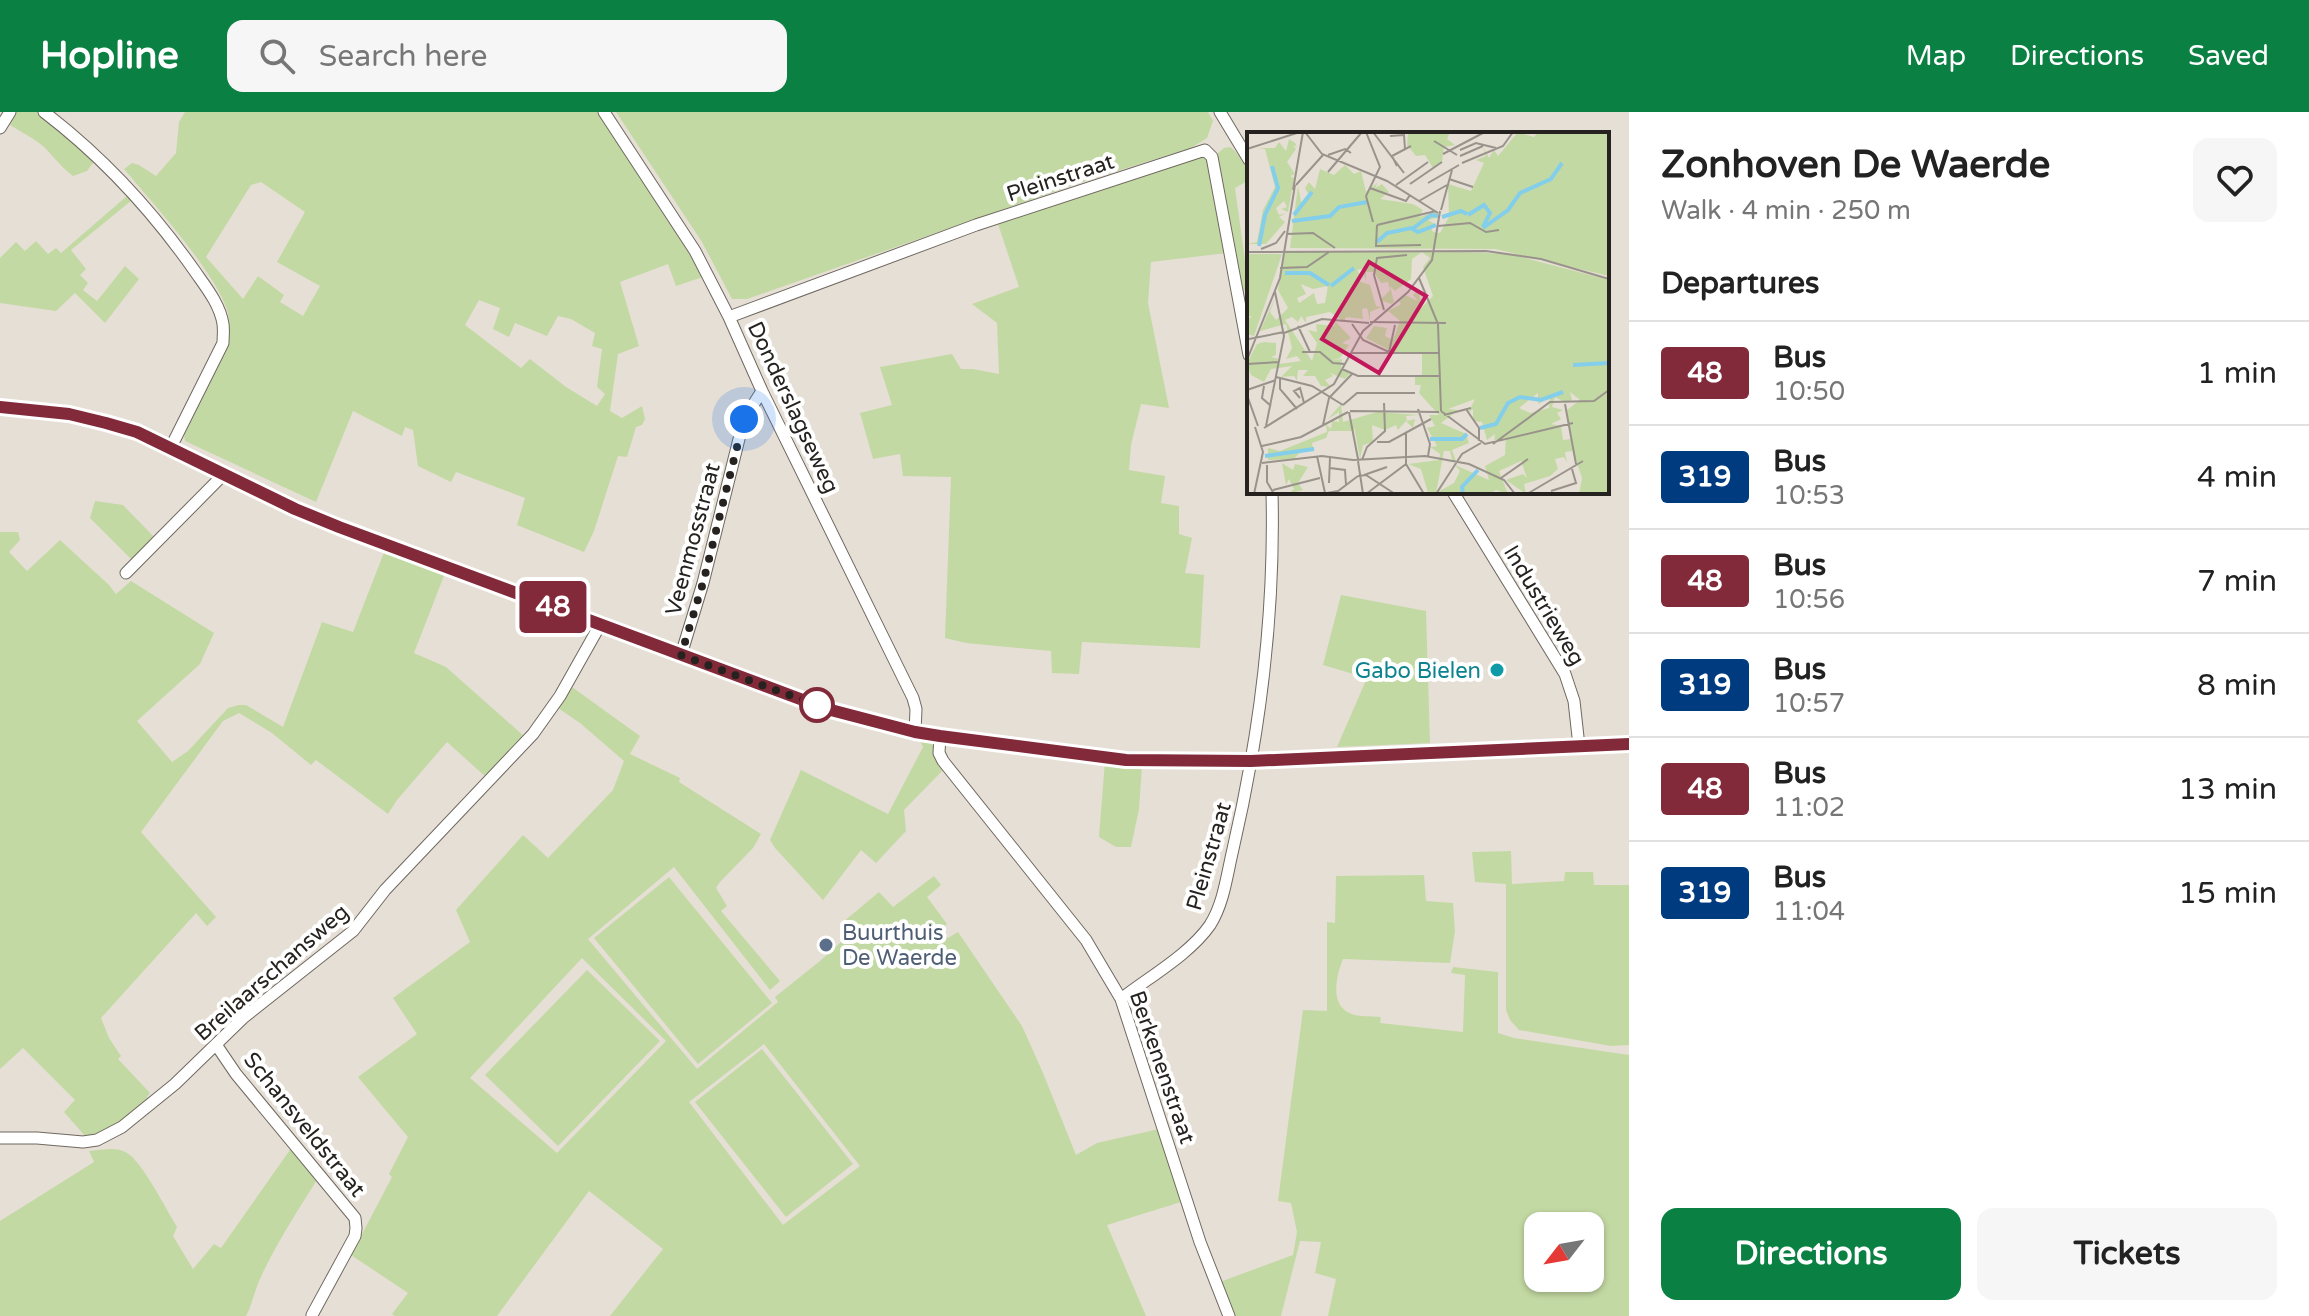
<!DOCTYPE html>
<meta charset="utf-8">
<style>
:root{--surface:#fff;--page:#f6f6f6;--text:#222;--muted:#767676;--line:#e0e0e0;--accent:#0b8043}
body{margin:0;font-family:"Varela Round",sans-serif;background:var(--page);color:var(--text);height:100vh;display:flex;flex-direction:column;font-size:30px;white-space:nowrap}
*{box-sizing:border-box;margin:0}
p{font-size:26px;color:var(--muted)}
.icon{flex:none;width:44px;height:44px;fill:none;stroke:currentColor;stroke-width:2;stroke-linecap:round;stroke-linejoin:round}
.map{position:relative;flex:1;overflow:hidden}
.sheet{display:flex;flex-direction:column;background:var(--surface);width:680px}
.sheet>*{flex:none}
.badge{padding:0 16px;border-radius:6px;font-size:28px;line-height:52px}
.needle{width:52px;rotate:239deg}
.fabs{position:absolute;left:1524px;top:1100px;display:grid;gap:16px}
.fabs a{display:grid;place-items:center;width:80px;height:80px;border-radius:16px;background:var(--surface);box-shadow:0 2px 6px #0004;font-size:40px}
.you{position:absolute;width:40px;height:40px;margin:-20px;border:6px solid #fff;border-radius:50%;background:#1a73e8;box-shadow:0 0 0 12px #1a73e833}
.map>.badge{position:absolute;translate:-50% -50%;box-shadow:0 0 0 4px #fff}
h2{padding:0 32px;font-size:30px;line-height:72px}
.round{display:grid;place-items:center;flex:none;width:84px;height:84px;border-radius:16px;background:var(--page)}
.head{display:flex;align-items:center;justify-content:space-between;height:136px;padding:0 32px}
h1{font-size:38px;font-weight:700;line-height:60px}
.button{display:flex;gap:16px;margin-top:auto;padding:16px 32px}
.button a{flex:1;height:92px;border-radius:16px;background:var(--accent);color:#fff;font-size:32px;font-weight:700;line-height:92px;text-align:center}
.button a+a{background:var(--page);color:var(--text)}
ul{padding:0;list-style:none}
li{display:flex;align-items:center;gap:24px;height:104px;padding:0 32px;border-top:2px solid var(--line)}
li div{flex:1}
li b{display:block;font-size:30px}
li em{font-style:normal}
li .badge{min-width:88px;font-weight:700;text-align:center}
header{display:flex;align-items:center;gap:48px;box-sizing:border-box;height:112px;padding:0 40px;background:var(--accent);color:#fff}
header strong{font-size:38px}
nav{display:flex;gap:44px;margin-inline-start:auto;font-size:28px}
.search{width:560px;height:72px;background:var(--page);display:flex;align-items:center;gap:20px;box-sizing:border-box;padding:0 28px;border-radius:16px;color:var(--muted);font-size:30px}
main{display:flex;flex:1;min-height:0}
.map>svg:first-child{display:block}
.green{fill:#c3d9a3;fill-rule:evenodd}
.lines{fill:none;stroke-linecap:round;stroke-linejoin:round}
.minor-casing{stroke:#6f6860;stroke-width:13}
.minor{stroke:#fff;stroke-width:11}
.line-casing{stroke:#fff;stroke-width:18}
.line{stroke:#822a3a;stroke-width:12}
.walk{stroke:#25221f;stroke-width:8;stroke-dasharray:0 14.4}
.culture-dot{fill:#0f9aa8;stroke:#fff;stroke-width:3}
.stop-dot{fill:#fff;stroke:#822a3a;stroke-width:4}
.service-dot{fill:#5c6f8a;stroke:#fff;stroke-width:3}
.labels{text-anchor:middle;stroke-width:8;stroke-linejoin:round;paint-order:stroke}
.street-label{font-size:22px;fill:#25221f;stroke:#fff}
.culture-label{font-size:22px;fill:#0d838f;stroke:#fff;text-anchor:end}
.service-label{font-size:22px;fill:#4e5e75;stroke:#fff;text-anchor:start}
.inset-river{fill:none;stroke:#83ceeb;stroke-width:4}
.inset-road{fill:none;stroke:#99938c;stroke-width:2}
.view{fill:#c2185b;fill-opacity:0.15;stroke:#c2185b;stroke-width:4}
.inset-edge{fill:none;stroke:#25221f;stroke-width:4}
</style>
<header>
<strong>Hopline</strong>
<div class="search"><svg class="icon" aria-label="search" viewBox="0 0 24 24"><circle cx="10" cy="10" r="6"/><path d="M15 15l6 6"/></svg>Search here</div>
<nav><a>Map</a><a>Directions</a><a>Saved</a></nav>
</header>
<main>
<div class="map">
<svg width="1629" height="1204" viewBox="0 0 1629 1204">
<rect width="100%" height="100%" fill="#e6dfd5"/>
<!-- green -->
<path class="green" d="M17,0H39L95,48L87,59L73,64C62,56 54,45 44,35C34,26 21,20 10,13Z
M185,0H597L677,120L703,165L676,174L668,152L620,170L639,234L618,242L610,299L622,306L642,294L645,307L642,313L636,315L627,345L618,344L594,419L584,440L517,413L525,386L456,360L451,370L418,354L413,318L405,315L402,324L353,299L316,390L185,329L184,323L225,237C228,227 230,217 229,206C224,169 150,88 124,57L132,51L139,53L156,64L176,41L179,10ZM261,70L305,100L277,150L320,174L303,204L280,190L284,183L258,164L243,187L206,145L251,73ZM479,188L500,196L493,217L509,225L515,211L547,224L558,204L571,207L595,221L592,234L602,237L597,275L605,282L597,294L566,275L530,247L521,256L465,213Z
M616,0H1208L1213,9L1207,26L1191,36L1079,71L747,187H732L702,130Z
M1230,35C1239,41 1249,58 1249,68L1235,76L1249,178L1242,179L1218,48V41L1224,36Z
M1202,45L1207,47L1227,141L1151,150L1148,191L1169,296L1141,292L1131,333L1129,358L1165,364L1161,391L1179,394V422L1192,426L1185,461L1204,463L1200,536L1082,530L1079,562L1052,561L1051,539L966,531L945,526L951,365L903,364L900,342L873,347L860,301L892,293L880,255L952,242L961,257H973L999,262L997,211L972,192L1019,175L998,112Z
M128,83L132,88L71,138L86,157L80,163L88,171L83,178L97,189L125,154L139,167L105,211L75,181L56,199L0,191V146L16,130L25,139L36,129L48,142L56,136L61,141Z
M95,389L123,393L156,427L133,449L90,406Z
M0,420H18L20,428L9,440L27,459L60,428L109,473L116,482L131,469L214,521L200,552L137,609L172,650L188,639L228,596L239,593H246L283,615L322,510L353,520L385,438L445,461L414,541L446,555L525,625L487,666L447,630L397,688L388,702L316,648L311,653L272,621L239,601L223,609L141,720L216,805L207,814L196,801L101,906L109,926L121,944L118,947L150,981L147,985L149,988C133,1001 107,1025 85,1024L64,1000L75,988L23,936L0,957Z
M1341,483L1426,499L1430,631L1337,635L1367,566L1323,553Z
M572,575L640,624L630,642L680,666L679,670L761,722L753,736L720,770L716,776L727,794L721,799L780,869L770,878L674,755L588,827L697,957L778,890L775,885L820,849L851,821L842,811L879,780L893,795L934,764L941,773L927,785L947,812L941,817L948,826L958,820L1022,914L1043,961L1076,1043L1097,1031L1159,1017L1181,1090L1107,1113L1146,1204H610L663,1137L589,1079L497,1204H395L392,1202L408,1181L351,1143L392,1065L389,1062L408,1025L358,965L417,922L393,886L470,830L456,798L523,723L548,746L613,678L624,649L580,611L558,596ZM582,846L666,929L557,1041L470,966ZM764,932L860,1054L783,1113L689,990Z
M924,626L932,632L945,656L904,698L906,719L876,751L861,738L823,788L775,736L770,728L801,658L888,702L923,635L919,627Z
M1105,649L1142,654L1139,697L1131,735H1116L1099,725Z
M1511,739L1512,772L1564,769L1565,760H1593L1594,773H1629V933L1611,934L1519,918L1510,908L1506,898V772L1475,770L1472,740Z
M1424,763L1426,789L1453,791L1455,819L1450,851L1343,847C1337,862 1329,891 1349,901C1357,905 1371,904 1381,905L1380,911L1463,920L1465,863L1451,861L1453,855L1498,860V921L1514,926L1629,943V1204H1328L1336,1167L1315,1161L1321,1130L1300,1129L1281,1204H1235L1220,1170L1293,1143L1297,1120L1291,1091L1278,1089L1303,898L1327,899V810L1335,811L1336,764ZM1538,1114H1590V1166H1538Z
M669,765L772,891L698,952L594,826Z
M587,858L660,929L558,1034L485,963Z
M762,937L853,1052L786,1105L695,990Z
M292,1035L318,1066C297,1100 275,1133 259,1169C254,1181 252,1193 246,1204H0V1109L94,1050L89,1039C101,1038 116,1034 127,1041C142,1049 167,1099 177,1115L173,1124L193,1157L214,1132L221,1136Z"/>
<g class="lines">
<defs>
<path id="minor" d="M44,0C103,45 151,97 194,158C205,174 220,192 223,212C224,218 223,225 223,231L171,335
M604,0L695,139L729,205L762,279L913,586L916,597L915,620
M1220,0L1249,48
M0,16L10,0
M729,205L976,113L1205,38L1212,45L1249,243
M0,295C45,299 89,304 133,319C175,334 215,358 254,378C282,392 310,403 339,415L827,597L915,620L940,624L1126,648L1251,649L1629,632
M1453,380L1565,562L1574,589L1579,634
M126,461L224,362
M681,543L703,471L744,307L762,279
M940,624L939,641L943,649L1086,828L1121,887L1200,1130L1229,1204
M1121,887C1149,865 1190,842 1210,813C1224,791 1227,762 1233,737C1260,621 1275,500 1272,380
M217,934L236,962L355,1106L356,1116L355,1124L312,1203
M0,1026H37L83,1030L97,1028L122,1015L175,972L243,906L353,819L385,778L533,622L560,584L600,513"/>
</defs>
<!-- minor casing -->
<use href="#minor" class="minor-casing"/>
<!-- minor -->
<use href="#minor" class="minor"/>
</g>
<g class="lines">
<defs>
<path id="line" d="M0,295L69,302L106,311L137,320L295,397L339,415L827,597L915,620L940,624L1126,648L1251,649L1629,632"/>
</defs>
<!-- line casing -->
<use href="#line" class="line-casing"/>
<!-- line -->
<use href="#line" class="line"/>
<!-- walk -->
<path class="walk" d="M744,307L703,471L681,543L827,597L817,593"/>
</g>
<!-- markers -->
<circle class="culture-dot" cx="1497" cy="558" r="8"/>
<circle class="stop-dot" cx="817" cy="593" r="16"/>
<circle class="service-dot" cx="826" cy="833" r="8"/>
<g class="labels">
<!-- street labels -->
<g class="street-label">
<text transform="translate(1060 65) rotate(-18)" y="8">Pleinstraat</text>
<text transform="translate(794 295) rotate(65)" y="8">Donderslagseweg</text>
<text transform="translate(692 427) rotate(-75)" y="8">Veenmosstraat</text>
<text transform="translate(1545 493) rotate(59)" y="8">Industrieweg</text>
<text transform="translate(1208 744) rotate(-74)" y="8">Pleinstraat</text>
<text transform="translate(271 860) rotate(-41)" y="8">Breilaarschansweg</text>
<text transform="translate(1163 955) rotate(71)" y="8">Berkenenstraat</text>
<text transform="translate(305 1012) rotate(51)" y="8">Schansveldstraat</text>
</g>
<!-- culture labels -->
<g class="culture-label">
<text x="1481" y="566">Gabo Bielen</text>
</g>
<!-- service labels -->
<g class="service-label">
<text x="842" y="828">Buurthuis<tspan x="842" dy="25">De Waerde</tspan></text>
</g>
</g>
<!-- overview -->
<g transform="translate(1247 20)">
<rect width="362" height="362" fill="#e6dfd5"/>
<path d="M161,0H203L200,7L208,13L197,15L195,30L186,36L178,23L169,24L160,13ZM271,0L287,5L291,0H362V144L248,117L43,116L51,54L55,74L63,65L58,56L62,50L68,57L73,37L87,43L98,33L107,42L114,39L119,60L131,50L128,56L135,52L142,60L133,67L166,72L176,78L172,85L189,80L192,85L181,88L188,92L183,94L186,100L193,101L202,85L201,52L224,59L237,31L229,28L239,24L236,15L242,26L247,18L251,24ZM42,7L48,11L50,15L46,13L49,17L40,30L48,42L43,44L47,46L41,80L34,77L40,75L37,69L29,76L32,83L39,81L32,85L38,90L19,112H0L10,110L16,78L28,55L18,17L10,16H28L32,10L39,19ZM188,119L263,122L362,148V362H332L335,346L326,319L318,320L320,331L317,325L308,327L311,337L303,344L277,352L279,362L259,348L276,342L280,346L274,329L252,339L261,362L249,358L243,362L181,361L174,337L161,332L192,328L193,322L183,315L190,314L180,296L188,294L182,283H192L172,261L174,253H168V245L175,244V222L148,221L119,206L127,194L140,196L138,204L146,208L153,189L141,179L154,172L151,168L158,163L171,169L166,163L171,157L175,175L186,164L176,135L183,126L175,120L165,127L164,147L148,159L143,154L147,170L144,172L133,168L143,158L141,150L134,151L127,140H119V149L115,137L110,138L114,144L109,148L123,153L129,174L135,175L123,180V190L120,176L115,177L116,187L99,185L97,190L83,180L59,185V191L54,184L51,190L45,185L38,188L65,229L70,211L61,198L70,200L69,192L87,194L88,189L104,206L95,211L102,213L93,226L86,228L95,227L94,238L103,241L98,247L83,241L86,244L78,248L84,255L74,254L68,244H56L61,238H51L50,249L47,244L34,245L45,234L24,237L17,250L4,243L0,231L10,212L17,210L29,211V223L24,225L32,227V232L54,229L50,224L39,227L45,216L39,192L13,199L28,166L23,180L29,188L41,176L31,158L38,120ZM54,152L66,157L81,154L78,171L70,172L67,161L52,171L50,166L59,162ZM323,260L333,268L320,278L324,307L316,308L314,294L304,292L314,287L310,281L316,278L305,275L308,265L319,271L325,268ZM291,261V272L303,265L302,276L283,281L272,276ZM228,267L221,281L226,277V289L235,290L240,308L248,302L247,311L259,306L258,323L238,334L242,348L208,333L213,339L207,351L189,361L197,319H203L205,328L209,329L205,318L222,311L219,302L194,291L211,278L201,277ZM0,122H35L7,204L0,202V187L5,185L0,183ZM94,272L96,290L130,280L172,283L159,284L160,289L168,287L166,296L159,289L151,298L149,293L138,298L125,293L126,310L116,313L113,327L107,294V299H82L79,306L65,311L66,317L55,318L47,327L21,328V316L33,319L80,300L79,292L84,297L85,289L92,290V280L81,287ZM35,331L46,338L48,332L61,335L51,351L56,358L41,362L47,357L42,347L39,353Z" fill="#c3d9a3" fill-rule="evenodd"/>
<path class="inset-river" d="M47,83L65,60M221,83L237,73L243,81L236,95M195,85L214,79L220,82M45,89L83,84L92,75L120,70M236,96L261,78L273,61L304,47L315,31M165,97L184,83L191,84M130,110L140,101L164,96L171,100L189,93M12,114L18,83L31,56L25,34M38,141H63L82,153M84,154L107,136M326,233L362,231M233,296L249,292L261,271L273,265L294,268L316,260M183,307H215L220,302M18,324L67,317M216,362L215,355L231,338"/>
<path class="inset-road" d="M58,0L75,22L140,49L191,81M119,0L133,35L119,64L126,90M126,0L157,41M143,4L157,3L158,17M187,9L210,23M0,17L53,0M213,18L229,11L249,16M196,22L236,1M81,23L98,17L104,21M213,24L236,14M215,31L256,14L266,0M150,34L145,24L164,14M81,40L115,0M202,47L226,55M181,51L212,33M163,52L195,30M49,53L76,23M149,53L181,30M123,56L159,69L163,63M46,58L56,0M172,69L200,53M194,78L205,38M0,87V17M130,93L129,114L174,113M130,93L189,79M191,94L223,91L239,100L252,98M39,102L66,101L88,116M14,117L29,111L38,99M0,120L239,119L294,127L362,147M33,136L60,135L82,120M172,146L191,192L194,279M137,178L127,143L130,126L160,123M123,190L199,191M105,192L116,208L142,220L148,193M51,194L63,220M37,201L75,187L122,191M2,207L37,200M55,220H73L86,231L98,232M104,221H191M0,228L33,146L48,53M0,232L32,230M95,237L111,244H192M29,245L65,254L96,273M33,246V257L50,277M17,254L15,266L24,274M0,258L29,248M0,263L11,294M53,266L47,259L53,256L57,271M318,272L329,332M96,273L110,261H168M171,277L183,312L181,324M219,277L232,296V309M103,279L192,280M194,279L238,312L326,291M102,280L111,327M197,283L224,276M76,293L82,266L105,242M19,294L37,204L28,160M17,296L87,252L116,199L161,160L185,128L193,79M130,310H142L184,287M246,312L303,270L347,269L362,258M15,314L54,305L101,280M70,324L78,361M115,328L120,315L138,299L137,271M111,329L116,362M15,331L75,324L106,328L178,324L222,332L257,348L268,362M159,332L177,362M20,333V350L27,362M83,336L98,338L99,353M117,343L140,335M111,344L119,343L148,362M254,346L281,327M82,351L83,325M26,358L73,346M304,359L329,351L325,337M7,362L16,320L8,295M74,362L91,359L111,344M119,362L159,332V300M189,362L215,322L234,311M280,362L336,329"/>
<path class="view" d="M122,130L179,164L132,241L75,207Z"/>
<rect width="362" height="362" class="inset-edge"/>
</g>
</svg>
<div class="fabs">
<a><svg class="needle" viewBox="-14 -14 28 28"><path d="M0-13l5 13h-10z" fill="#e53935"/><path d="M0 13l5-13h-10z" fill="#767676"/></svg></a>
</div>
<div class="you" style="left:744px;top:307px"></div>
<b class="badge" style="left:553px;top:495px;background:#822a3a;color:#fff">48</b>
</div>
<section class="sheet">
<div class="head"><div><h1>Zonhoven De Waerde</h1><p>Walk · 4 min · 250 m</p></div><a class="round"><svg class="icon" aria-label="heart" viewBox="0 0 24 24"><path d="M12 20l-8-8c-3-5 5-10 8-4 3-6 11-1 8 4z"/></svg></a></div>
<h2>Departures</h2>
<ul>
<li><span class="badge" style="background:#822a3a;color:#fff">48</span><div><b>Bus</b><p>10:50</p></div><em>1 min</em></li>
<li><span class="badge" style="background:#003b80;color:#fff">319</span><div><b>Bus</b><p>10:53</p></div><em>4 min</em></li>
<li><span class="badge" style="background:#822a3a;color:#fff">48</span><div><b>Bus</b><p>10:56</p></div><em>7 min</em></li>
<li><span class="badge" style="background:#003b80;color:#fff">319</span><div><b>Bus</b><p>10:57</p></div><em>8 min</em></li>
<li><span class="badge" style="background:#822a3a;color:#fff">48</span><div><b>Bus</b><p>11:02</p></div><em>13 min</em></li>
<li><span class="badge" style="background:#003b80;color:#fff">319</span><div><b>Bus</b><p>11:04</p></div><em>15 min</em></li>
</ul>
<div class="button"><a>Directions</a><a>Tickets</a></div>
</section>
</main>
